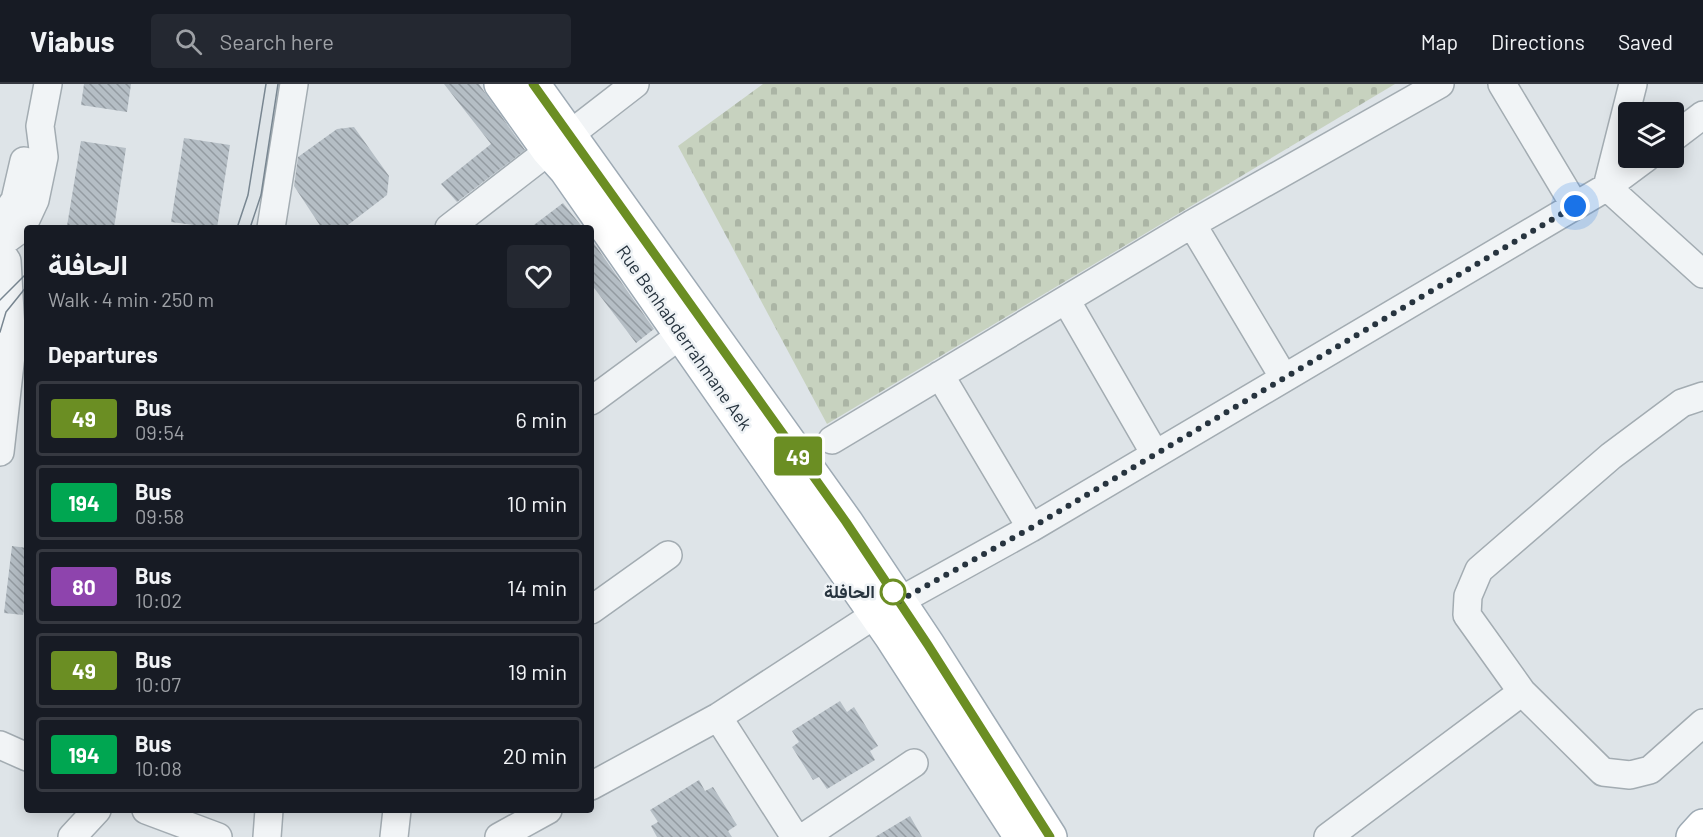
<!DOCTYPE html>
<meta charset="utf-8">
<style>
:root{--surface:#171b24;--page:#242831;--text:#f1f3f6;--muted:#9ea1a6;--line:#363941}
body{margin:0;font-family:Barlow,Vazirmatn,sans-serif;background:var(--page);color:var(--text);height:100vh;display:flex;flex-direction:column;font-size:22px;white-space:nowrap}
*{box-sizing:border-box;margin:0}
p{font-size:20px;color:var(--muted)}
.icon{flex:none;width:33px;height:33px;fill:none;stroke:currentColor;stroke-width:2;stroke-linecap:round;stroke-linejoin:round}
.map{position:relative;flex:1;overflow:hidden}
.details{position:absolute;left:24px;top:141px;width:570px;height:588px;display:flex;flex-direction:column;background:var(--surface);border-radius:6px;box-shadow:0 3px 15px #0003}
.details>*{flex:none}
.badge{padding:0 12px;border-radius:4px;font-size:21px;line-height:39px}
.tools{position:absolute;left:1618px;top:18px;display:grid;gap:12px}
.tools a{display:grid;place-items:center;width:66px;height:66px;border-radius:6px;background:var(--surface);box-shadow:0 3px 15px #0003;font-size:30px}
.you{position:absolute;width:30px;height:30px;margin:-15px;border:4px solid #fff;border-radius:50%;background:#1a73e8;box-shadow:0 0 0 9px #1a73e833}
.map>.badge{position:absolute;translate:-50% -50%;box-shadow:0 0 0 3px #fff}
h2{padding:0 24px;font-size:22px;line-height:54px}
.round{display:grid;place-items:center;flex:none;width:63px;height:63px;border-radius:6px;background:var(--page)}
.overview{display:flex;align-items:center;justify-content:space-between;height:102px;padding:0 24px}
h1{font-size:28px;font-weight:800;line-height:45px}
ul{padding:0;list-style:none}
li{display:flex;align-items:center;gap:18px;height:75px;margin:0 12px 9px;padding:0 12px;border:3px solid var(--line);border-radius:6px}
li div{flex:1}
li b{display:block;font-size:22px}
li em{font-style:normal}
li .badge{min-width:66px;font-weight:700;text-align:center}
header{display:flex;align-items:center;gap:36px;box-sizing:border-box;height:84px;padding:0 30px;background:var(--surface);border-bottom:2px solid var(--line)}
header strong{font-size:28px}
nav{display:flex;gap:33px;margin-inline-start:auto;font-size:21px}
.search{width:420px;height:54px;background:var(--page);display:flex;align-items:center;gap:15px;box-sizing:border-box;padding:0 21px;border-radius:6px;color:var(--muted);font-size:22px}
.map>svg:first-child{display:block}
.cemetery{fill:url(#cemetery-stones)}
.building{fill:url(#building-back-hatch)}
.lines{fill:none;stroke-linecap:round;stroke-linejoin:round}
.minor-casing{stroke:#a3acb2;stroke-width:30}
.major-casing{stroke:#9eaab4;stroke-width:36}
.minor{stroke:#f1f4f6;stroke-width:27}
.major{stroke:#fff;stroke-width:33}
.tram{stroke:#788691;stroke-width:1.5}
.line-casing{stroke:#fff;stroke-width:14}
.line{stroke:#6b8e23;stroke-width:9}
.walk{stroke:#27343f;stroke-width:6;stroke-dasharray:0 10.8}
.stop-dot{fill:#fff;stroke:#6b8e23;stroke-width:3}
.labels{text-anchor:middle;stroke-width:5;stroke-linejoin:round;paint-order:stroke}
.street-label{font-size:18px;fill:#27343f;stroke:#eef2f5}
.stop-label{font-size:18px;font-weight:bold;fill:#27343f;stroke:#eef2f5;text-anchor:end}
</style>
<header>
<strong>Viabus</strong>
<div class="search"><svg class="icon" aria-label="search" viewBox="0 0 24 24"><circle cx="10" cy="10" r="6"/><path d="M15 15l6 6"/></svg>Search here</div>
<nav><a>Map</a><a>Directions</a><a>Saved</a></nav>
</header>
<div class="map">
<svg width="1703" height="753" viewBox="0 0 1703 753">
<defs>
<pattern id="cemetery-stones" width="16" height="16" patternUnits="userSpaceOnUse" patternTransform="scale(1.5)"><rect width="16" height="16" fill="#c7d2bf"/><path d="M2 7V4a2 2 0 0 1 4 0v3zM10 15v-3a2 2 0 0 1 4 0v3z" fill="#abb5a5"/></pattern>
<pattern id="building-back-hatch" width="6" height="6" patternUnits="userSpaceOnUse" patternTransform="scale(1.5)"><rect width="6" height="6" fill="#b5bec5"/><path d="M-1 5l2 2M0 0l6 6M5-1l2 2" fill="none" stroke="#939ba1"/></pattern>
</defs>
<rect width="100%" height="100%" fill="#dee4e8"/>
<!-- cemetery -->
<path class="cemetery" d="M763,0H1395L827,340L678,62Z"/>
<!-- building -->
<path class="building" d="M84,0H131L127,28L81,21Z
M444,0H479L525,66L457,118L441,100L491,60Z
M354,43L389,92L387,111L344,144L321,143L294,102L298,73L337,45Z
M184,54L230,61L217,144L171,138Z
M81,57L126,64L114,144L67,142Z
M563,119L583,144H530Z
M591,155L654,245L636,259L591,200Z
M12,462L27,464V510L23,531L4,529Z
M840,617L847,628L854,623L878,662L870,667L875,676L827,705L819,693L813,696L792,663L799,658L792,647Z
M699,696L705,707L713,703L737,741L728,747L732,753H657L651,742L658,738L650,726Z
M910,732L922,753H875Z"/>
<g class="lines">
<defs>
<path id="minor" d="M1502,0L1575,122
M1674,53L1703,31
M1607,103L1703,190
M1607,103L1633,0
M0,138L15,116L24,77
M1192,140L1284,294
M271,144L294,0
M449,144L635,0
M0,150L7,155L22,144L35,116L44,73L40,42L48,0
M0,166L7,177L12,262L0,368
M1066,216L1155,370
M940,291L1031,444
M1703,312L1682,319L1611,372L1479,486L1468,512L1467,531L1522,608L1603,688L1630,691L1650,686L1703,639
M591,317L682,250
M832,356L1192,140L1440,0
M591,526L668,471
M718,633L795,753
M0,661L27,673
M591,702L718,633L876,530L1031,444L1607,103L1646,74
M146,726L218,753
M72,753L97,726
M267,753L269,726
M394,753L397,726
M499,753L548,726
M804,753L914,679
M1328,753L1522,608"/>
<path id="major" d="M501,0L548,66L566,86L891,552L1021,753
M533,0L846,438L928,561L1050,753
M1693,753L1703,742"/>
</defs>
<!-- minor casing -->
<use href="#minor" class="minor-casing"/>
<!-- major casing -->
<use href="#major" class="major-casing"/>
<!-- minor -->
<use href="#minor" class="minor"/>
<!-- major -->
<use href="#major" class="major"/>
<!-- tram -->
<path class="tram" d="M237,144L248,111L266,0
M250,144L261,111L278,0
M0,216L27,189
M0,248L6,228L27,202"/>
</g>
<g class="lines">
<defs>
<path id="line" d="M533,0L846,438L928,561L1050,753"/>
</defs>
<!-- line casing -->
<use href="#line" class="line-casing"/>
<!-- line -->
<use href="#line" class="line"/>
<!-- walk -->
<path class="walk" d="M893,508L899,517L1031,444L1575,122"/>
</g>
<!-- markers -->
<circle class="stop-dot" cx="893" cy="508" r="12"/>
<g class="labels">
<!-- street labels -->
<g class="street-label">
<text transform="translate(684 254) rotate(55)" y="6">Rue Benhabderrahmane Aek</text>
</g>
<!-- stop labels -->
<g class="stop-label">
<text x="875" y="514">الحافلة</text>
</g>
</g>
</svg>
<div class="tools">
<a><svg class="icon" aria-label="layers" viewBox="0 0 24 24"><path d="M12 4l9 5-9 5-9-5zM3 14l9 5 9-5"/></svg></a>
</div>
<div class="you" style="left:1575px;top:122px"></div>
<b class="badge" style="left:798px;top:372px;background:#6b8e23;color:#fff">49</b>
<section class="details">
<div class="overview"><div><h1>الحافلة</h1><p>Walk · 4 min · 250 m</p></div><a class="round"><svg class="icon" aria-label="heart" viewBox="0 0 24 24"><path d="M12 20l-8-8c-3-5 5-10 8-4 3-6 11-1 8 4z"/></svg></a></div>
<h2>Departures</h2>
<ul>
<li><span class="badge" style="background:#6b8e23;color:#fff">49</span><div><b>Bus</b><p>09:54</p></div><em>6 min</em></li>
<li><span class="badge" style="background:#00a651;color:#fff">194</span><div><b>Bus</b><p>09:58</p></div><em>10 min</em></li>
<li><span class="badge" style="background:#8e44ad;color:#fff">80</span><div><b>Bus</b><p>10:02</p></div><em>14 min</em></li>
<li><span class="badge" style="background:#6b8e23;color:#fff">49</span><div><b>Bus</b><p>10:07</p></div><em>19 min</em></li>
<li><span class="badge" style="background:#00a651;color:#fff">194</span><div><b>Bus</b><p>10:08</p></div><em>20 min</em></li>
</ul>
</section>
</div>
